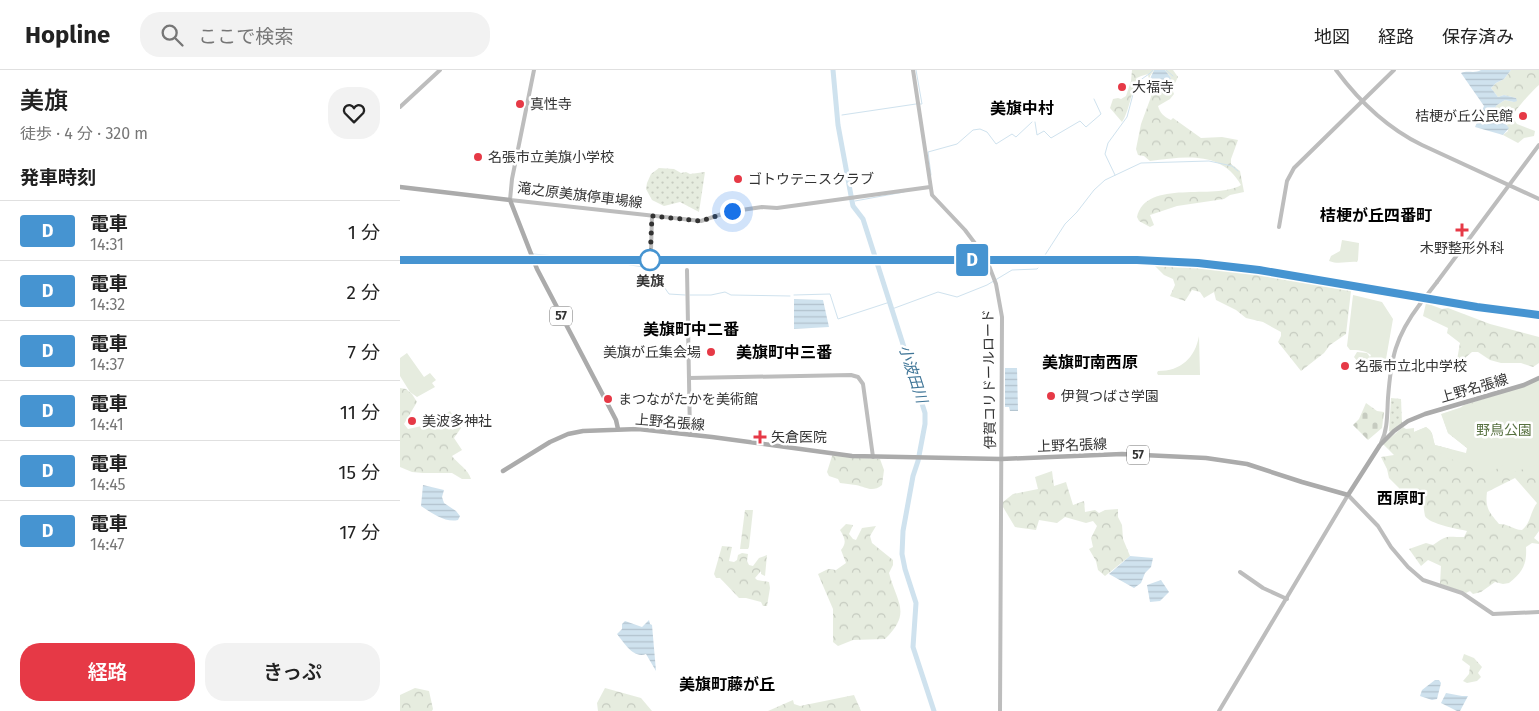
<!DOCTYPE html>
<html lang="ja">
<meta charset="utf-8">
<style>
:root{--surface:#fff;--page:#f2f2f2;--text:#222;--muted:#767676;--line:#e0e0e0;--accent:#e63946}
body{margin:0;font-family:"Fira Sans","Noto Sans JP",sans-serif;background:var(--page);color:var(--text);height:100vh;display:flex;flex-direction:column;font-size:19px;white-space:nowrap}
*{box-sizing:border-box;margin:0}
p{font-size:16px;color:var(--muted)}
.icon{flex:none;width:28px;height:28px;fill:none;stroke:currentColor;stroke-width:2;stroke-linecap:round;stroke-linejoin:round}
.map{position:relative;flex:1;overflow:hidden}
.sheet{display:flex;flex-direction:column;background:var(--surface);width:400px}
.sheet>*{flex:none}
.badge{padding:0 10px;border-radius:4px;font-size:18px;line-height:32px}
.you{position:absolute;width:25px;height:25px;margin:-12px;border:4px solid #fff;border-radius:50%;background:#1a73e8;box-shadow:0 0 0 8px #1a73e833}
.map>.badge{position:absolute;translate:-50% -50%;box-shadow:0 0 0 2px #fff}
h2{padding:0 20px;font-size:19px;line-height:45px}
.round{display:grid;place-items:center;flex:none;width:52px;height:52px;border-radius:20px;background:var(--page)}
.headline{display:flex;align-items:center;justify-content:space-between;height:85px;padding:0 20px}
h1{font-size:24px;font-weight:600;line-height:38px}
.button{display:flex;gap:10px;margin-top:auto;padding:10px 20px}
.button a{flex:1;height:58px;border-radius:20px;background:var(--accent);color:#fff;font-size:20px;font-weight:600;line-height:58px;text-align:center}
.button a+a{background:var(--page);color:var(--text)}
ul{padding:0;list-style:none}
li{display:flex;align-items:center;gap:15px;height:60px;padding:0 20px;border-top:1px solid var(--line)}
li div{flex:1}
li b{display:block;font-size:19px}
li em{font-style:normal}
li .badge{min-width:55px;font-weight:700;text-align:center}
header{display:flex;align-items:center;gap:30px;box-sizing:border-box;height:70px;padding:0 25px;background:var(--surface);border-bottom:1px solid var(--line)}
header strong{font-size:24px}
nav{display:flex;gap:28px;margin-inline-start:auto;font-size:18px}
.search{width:350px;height:45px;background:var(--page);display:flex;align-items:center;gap:12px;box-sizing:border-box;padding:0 18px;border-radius:20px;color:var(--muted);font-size:19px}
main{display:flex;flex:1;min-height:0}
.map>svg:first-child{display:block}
.grass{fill:url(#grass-dots)}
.forest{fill:url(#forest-crowns);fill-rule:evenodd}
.cemetery{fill:url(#cemetery-stones)}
.park{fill:#e6ecdf}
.water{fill:url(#water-rules)}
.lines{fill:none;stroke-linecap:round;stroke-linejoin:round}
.stream{stroke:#cfe2ee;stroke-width:1}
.river{stroke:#cfe2ee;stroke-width:5}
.secondary{stroke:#bdbdbd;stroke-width:4}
.primary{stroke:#ababab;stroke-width:4.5}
.rail-casing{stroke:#888;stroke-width:3}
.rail{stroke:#fff;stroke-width:1;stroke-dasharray:4;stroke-linecap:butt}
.secondary-bridge{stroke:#bdbdbd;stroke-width:4}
.line-casing{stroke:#fff;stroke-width:11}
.line{stroke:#4694d1;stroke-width:8}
.walk{stroke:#333;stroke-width:5;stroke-dasharray:0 9}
.poi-dot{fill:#e63946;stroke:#fff;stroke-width:2}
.stop-dot{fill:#fff;stroke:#4694d1;stroke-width:2.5}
.labels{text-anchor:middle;stroke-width:5;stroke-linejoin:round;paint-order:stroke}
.shield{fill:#fff;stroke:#707070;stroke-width:1}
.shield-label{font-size:12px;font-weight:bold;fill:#333}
.poi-label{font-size:14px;fill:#333;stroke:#fff;text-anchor:start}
.street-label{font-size:14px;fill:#333;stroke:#fff}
.stop-label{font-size:14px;font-weight:bold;fill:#333;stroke:#fff}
.park-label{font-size:14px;fill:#56703f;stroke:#fff}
.water-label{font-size:15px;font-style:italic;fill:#3f7597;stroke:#fff}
.quarter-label{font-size:16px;font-weight:bold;fill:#000;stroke:#fff}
</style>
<header>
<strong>Hopline</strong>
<div class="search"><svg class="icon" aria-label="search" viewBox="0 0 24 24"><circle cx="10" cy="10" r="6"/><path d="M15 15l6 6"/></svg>ここで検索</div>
<nav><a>地図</a><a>経路</a><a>保存済み</a></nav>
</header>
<main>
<section class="sheet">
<div class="headline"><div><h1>美旗</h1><p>徒歩 · 4 分 · 320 m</p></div><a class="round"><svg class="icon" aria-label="heart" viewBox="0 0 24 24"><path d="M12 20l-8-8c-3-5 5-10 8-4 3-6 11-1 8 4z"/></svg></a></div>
<h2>発車時刻</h2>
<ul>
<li><span class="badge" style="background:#4694d1;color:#fff">D</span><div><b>電車</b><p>14:31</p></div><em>1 分</em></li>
<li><span class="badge" style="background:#4694d1;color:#fff">D</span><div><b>電車</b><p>14:32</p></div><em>2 分</em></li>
<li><span class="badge" style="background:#4694d1;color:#fff">D</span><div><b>電車</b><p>14:37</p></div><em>7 分</em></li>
<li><span class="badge" style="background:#4694d1;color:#fff">D</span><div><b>電車</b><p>14:41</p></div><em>11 分</em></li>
<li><span class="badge" style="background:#4694d1;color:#fff">D</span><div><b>電車</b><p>14:45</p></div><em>15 分</em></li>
<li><span class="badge" style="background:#4694d1;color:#fff">D</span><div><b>電車</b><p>14:47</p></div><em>17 分</em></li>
</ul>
<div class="button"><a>経路</a><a>きっぷ</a></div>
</section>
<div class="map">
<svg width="1139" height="641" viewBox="0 0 1139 641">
<defs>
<pattern id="grass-dots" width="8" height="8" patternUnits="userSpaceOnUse" patternTransform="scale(1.25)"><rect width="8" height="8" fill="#e6ecdf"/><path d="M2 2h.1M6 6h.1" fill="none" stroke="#c6cbc0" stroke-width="1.8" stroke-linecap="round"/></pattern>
<pattern id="forest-crowns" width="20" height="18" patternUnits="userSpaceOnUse" patternTransform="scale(1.25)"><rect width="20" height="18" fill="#e6ecdf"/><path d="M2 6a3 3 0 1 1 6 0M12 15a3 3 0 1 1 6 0" fill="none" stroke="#c6cbc0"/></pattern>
<pattern id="cemetery-stones" width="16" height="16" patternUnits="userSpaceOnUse" patternTransform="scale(1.25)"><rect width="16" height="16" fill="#e6ecdf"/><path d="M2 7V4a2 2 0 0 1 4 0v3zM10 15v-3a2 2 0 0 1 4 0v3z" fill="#c6cbc0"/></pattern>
<pattern id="water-rules" width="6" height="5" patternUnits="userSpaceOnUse" patternTransform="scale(1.25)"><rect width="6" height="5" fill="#cfe2ee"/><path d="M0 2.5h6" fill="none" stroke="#b2c2cd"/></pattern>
</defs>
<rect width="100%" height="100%" fill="#fff"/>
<!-- grass -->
<path class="grass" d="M259,98L274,99L281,103L286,102L290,104L305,102L299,142L280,132L264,136L252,130L246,119L247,113L251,104Z
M991,328L1001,329L1002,353L990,362L989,361Z"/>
<!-- forest -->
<path class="forest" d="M732,0H754L750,6V16C759,24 766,16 771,8L765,0H773L778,7L772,19L774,24L770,29L758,36C760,43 764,47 771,50L773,48L801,68L822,67L838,70L831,89V94L840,101L844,122L830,125L824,129L777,136L750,145L754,155L750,157L739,151L737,147C746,108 815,131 841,115C821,80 784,87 750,91L744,86L738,85L736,79L741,54L751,27L748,4C745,5 739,6 737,9C734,11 729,43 722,52L710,38L713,29L718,28L721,29L726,26L731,11Z
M1111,0H1139V15C1134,19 1113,42 1112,47L1117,54L1135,61L1134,66L1124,68L1118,73L1103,65L1108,61L1107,55L1094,39L1097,35L1105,30L1114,32L1116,28L1104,25L1098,27L1091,18L1096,13L1104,9Z
M752,193L832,200L940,217L951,221L946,264L930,275L924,283L901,301L878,272L881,266V262L863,252L846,248L836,240L816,230L814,222L804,228L800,222L792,220L785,231L770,226L775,215L773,209L764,205Z
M1026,233L1042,239L1048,238L1090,254L1139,267V293L1133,297L1121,293H1101L1090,290L1078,282H1072L1060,292L1057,290L1060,273L1047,263L1048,258L1023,246Z
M1128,315L1139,328V461L1134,468L1139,472V474L1132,473L1126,477C1127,494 1123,502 1109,513L1103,514L1095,512L1081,522L1073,524L1070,521L1066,523L1040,514L1041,496L1028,490L1021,496L1009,479L1026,473L1033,475C1048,464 1047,467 1064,467L1067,461C1058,459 1029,454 1025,446C1024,442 1024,437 1023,433L1017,431H1010L998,425L999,418L989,408L987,399L981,387L994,385L983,374L1003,357L1006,359L1014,358V362L1026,357C1034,362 1032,367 1035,375L1050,379L1067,388V378L1048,363L1044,351L1064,335ZM1115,408L1137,433C1130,442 1131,453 1122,460C1113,460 1110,454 1099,454C1089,442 1085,438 1087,422Z
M0,318L6,319L12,324L17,332L4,354L8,359L31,354L50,341L61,358L54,368L62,380L52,386C58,394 68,399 71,409H62L52,403H23L12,402L0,397Z
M433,383L457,388L480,389L484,400L482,415C472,423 466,417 456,415C450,414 446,414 440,413L438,409L429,406L427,402Z
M652,401L654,416L666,412L673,435L684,431L685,442L695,440L699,443L705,440L718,439V447L722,455L723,469L730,486L705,506L698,500L696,491L689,479L693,477L691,468L697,456L693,451L686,453L665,447L657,453L639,450L636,460L615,457L603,437V432L613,424L638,419L635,407Z
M345,440H353L349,477L348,479H340Z
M446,454L453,455L449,464L453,469L456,470L462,458L476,456L470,466L472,473L493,490V495L489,503C497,533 512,543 485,569L453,570L438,576L433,572V539L418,504L428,499L436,500L446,493L441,480C447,473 445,468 440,460Z
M322,476L332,477L329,491L334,492L337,490L338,485L342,483L348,484L347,491L349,495L353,496L359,488L367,485L365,506L361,504V501L355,508L357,510L369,512L370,518L367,536H363L361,532L346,528H339L320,508H316L314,504Z
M1064,584L1074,588L1082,597L1078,603L1081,607L1077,611L1067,613L1063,611L1069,604L1070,596L1062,590Z
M15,618L29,621L33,639L32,641H0V625Z
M205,618L241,628L252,641H198L197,633Z
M454,625L461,641H368L393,630L394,634L400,636Z"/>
<!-- cemetery -->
<path class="cemetery" d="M966,333L977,341L984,342L982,358L968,370L953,355L959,349Z"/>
<!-- park -->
<path class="park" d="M942,170L959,173L958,190L957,192C947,191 939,195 929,191L931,186L940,181Z
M953,225L982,232L993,249L986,289L980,288L974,294L970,293V289L968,294L958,292L954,287L957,282L967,283L970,287L971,285C964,280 958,280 950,280L947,276Z
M799,266L800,305H758L757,303L758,301C781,301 795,288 799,266Z
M7,283L24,307L30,303L36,310L32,313L35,317L17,327L10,322L0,306V288Z
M1139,309V394L1111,403L1103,395L1088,404L1046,387L1026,374L1014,362L1026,357C1034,362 1032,367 1035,375L1066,383L1067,378L1048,363L1041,344L1128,315Z"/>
<!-- water -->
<path class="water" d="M754,0H765L771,8L763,19L751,20L749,11Z
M1081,0H1111L1104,9L1096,13L1091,18L1098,27L1104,25L1116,28L1117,31L1114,32L1105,30L1097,35L1094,39L1109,58L1103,65L1075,57L1084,36L1061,3C1068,0 1074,4 1081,0Z
M394,229L423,230L429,257L394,259Z
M605,298H617L618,341H610L609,337H605Z
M23,415L44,420L42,427L44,433L56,441L60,446L58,450C45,453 32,443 21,436Z
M730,486L753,488L751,497L745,503L741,513L734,518L709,504Z
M761,510L769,522L760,531L750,532L747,515Z
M249,550L250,554L252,555L256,601L246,584C234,589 224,573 217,564L222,559V554L225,551L242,557Z
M1035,610H1039L1041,613L1037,629L1032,630L1020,626L1022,620Z
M1046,623L1062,626H1068L1060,641H1057L1041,633Z"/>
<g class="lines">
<!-- stream -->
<path class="stream" d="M516,0L522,34H520
M766,0L773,6
M442,45L516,34
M635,52L637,65L644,61L651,68L680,51L686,57L701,44L694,29
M531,105L528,82L557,74L573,60L580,59L587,62L596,74L612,64L616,67L632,52
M715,105L705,84L708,73L727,47L736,13L749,4L753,0
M455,131L504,122
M133,184L167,187H224L225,189
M645,185L665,154L677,142L694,120L705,110L741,93L809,91L832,96L838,101
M0,189H115L130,185
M228,193L229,195
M230,195L251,198L253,201
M255,204L269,224L285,225
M290,225H311L325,222L331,225L390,226
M394,225L430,224L438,249L490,232
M492,239L538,222L557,227L587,215L612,200L637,199L638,198"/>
<!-- river -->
<path class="river" d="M433,0L438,55L452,131L453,136L463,149L525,343V354L518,391L513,406L503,461L502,484L505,499L516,533L513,577L534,641"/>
<!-- secondary -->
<path class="secondary" d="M134,0L112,109L110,130L301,151L328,142L362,137L377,138L530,117
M513,0L532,125L565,160L586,188L596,214L602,247L600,641
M936,0C959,31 987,58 1022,75L1139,129
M0,37L40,0
M879,157L887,111L894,98L994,0
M251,180L252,146
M287,200L290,365
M1037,212L1139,75
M289,308L451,305L458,307L463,314L473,387
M981,373C988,359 987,343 988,328C991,288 995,267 1020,234
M840,502L863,518L887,529
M819,641L948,425L978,456L991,477L1008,497L1023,510L1062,523L1093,544L1139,542"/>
<!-- primary -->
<path class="primary" d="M0,117L110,130L137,199L216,350L218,359
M103,401L150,372L168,364L183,361L238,359L312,367L452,386L601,389L722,384L806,388L847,394L902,412L948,425L980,375L994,361L1008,351L1025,344L1124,315L1139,308"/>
<defs>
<path id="rail" d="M0,190H730C830,191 929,212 1027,228C1064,235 1101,242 1139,245"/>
</defs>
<!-- rail casing -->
<use href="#rail" class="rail-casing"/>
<!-- rail -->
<use href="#rail" class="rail"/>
<!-- secondary-bridge -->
<path class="secondary-bridge" d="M1020,234L1037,212"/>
</g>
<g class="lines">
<defs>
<path id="line" d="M0,190H737L798,193L859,200L1077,237L1139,245"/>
</defs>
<!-- line casing -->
<use href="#line" class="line-casing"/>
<!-- line -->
<use href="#line" class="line"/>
<!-- walk -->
<path class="walk" d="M250,190L252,146L301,151L332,141"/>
</g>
<!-- markers -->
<g class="poi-dot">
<circle cx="722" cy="17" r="5"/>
<circle cx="120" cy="34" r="5"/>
<circle cx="1123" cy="46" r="5"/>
<circle cx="78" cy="87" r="5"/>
<circle cx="338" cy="109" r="5"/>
<path d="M1059.5 152.5h5v5h5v5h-5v5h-5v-5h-5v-5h5z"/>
<circle cx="311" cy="282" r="5"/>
<circle cx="945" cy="296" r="5"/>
<circle cx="651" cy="326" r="5"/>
<circle cx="208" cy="329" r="5"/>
<circle cx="12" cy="351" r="5"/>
<path d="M357.5 359.5h5v5h5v5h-5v5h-5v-5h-5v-5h5z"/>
</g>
<circle class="stop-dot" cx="250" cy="190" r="10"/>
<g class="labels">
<!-- shield labels -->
<g class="shield">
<rect x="150" y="236.5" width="22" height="19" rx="4"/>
<rect x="727" y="375.5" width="22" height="19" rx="4"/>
</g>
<g class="shield-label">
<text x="161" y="250">57</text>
<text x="738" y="389">57</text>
</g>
<!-- poi labels -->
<g class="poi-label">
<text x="732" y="22">大福寺</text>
<text x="130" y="39">真性寺</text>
<text x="1113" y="51" text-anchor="end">桔梗が丘公民館</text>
<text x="88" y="92">名張市立美旗小学校</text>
<text x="348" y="114">ゴトウテニスクラブ</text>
<text x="1062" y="183" text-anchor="middle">木野整形外科</text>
<text x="301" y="287" text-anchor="end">美旗が丘集会場</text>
<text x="955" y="301">名張市立北中学校</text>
<text x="661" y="331">伊賀つばさ学園</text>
<text x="218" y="334">まつながたかを美術館</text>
<text x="22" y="356">美波多神社</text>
<text x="371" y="372">矢倉医院</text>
</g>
<!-- street labels -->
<g class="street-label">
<text transform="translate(180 125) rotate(7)" y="5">滝之原美旗停車場線</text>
<text transform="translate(589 309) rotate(-91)" y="5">伊賀コリドールロード</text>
<text transform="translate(1074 318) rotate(-16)" y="5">上野名張線</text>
<text transform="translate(270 352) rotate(5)" y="5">上野名張線</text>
<text transform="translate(672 375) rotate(-2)" y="5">上野名張線</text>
</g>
<!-- stop labels -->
<g class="stop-label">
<text x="250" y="216">美旗</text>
</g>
<!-- park labels -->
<g class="park-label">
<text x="1104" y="365">野鳥公園</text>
</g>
<!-- water labels -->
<g class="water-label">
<text transform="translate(513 304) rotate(72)" y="5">小波田川</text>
</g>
<!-- quarter labels -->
<g class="quarter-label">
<text x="622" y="44">美旗中村</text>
<text x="976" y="151">桔梗が丘四番町</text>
<text x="291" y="265">美旗町中二番</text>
<text x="384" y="288">美旗町中三番</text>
<text x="690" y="298">美旗町南西原</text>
<text x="1001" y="434">西原町</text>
<text x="327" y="620">美旗町藤が丘</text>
</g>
</g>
</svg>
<div class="you" style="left:332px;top:141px"></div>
<b class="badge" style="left:572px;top:190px;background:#4694d1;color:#fff">D</b>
</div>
</main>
